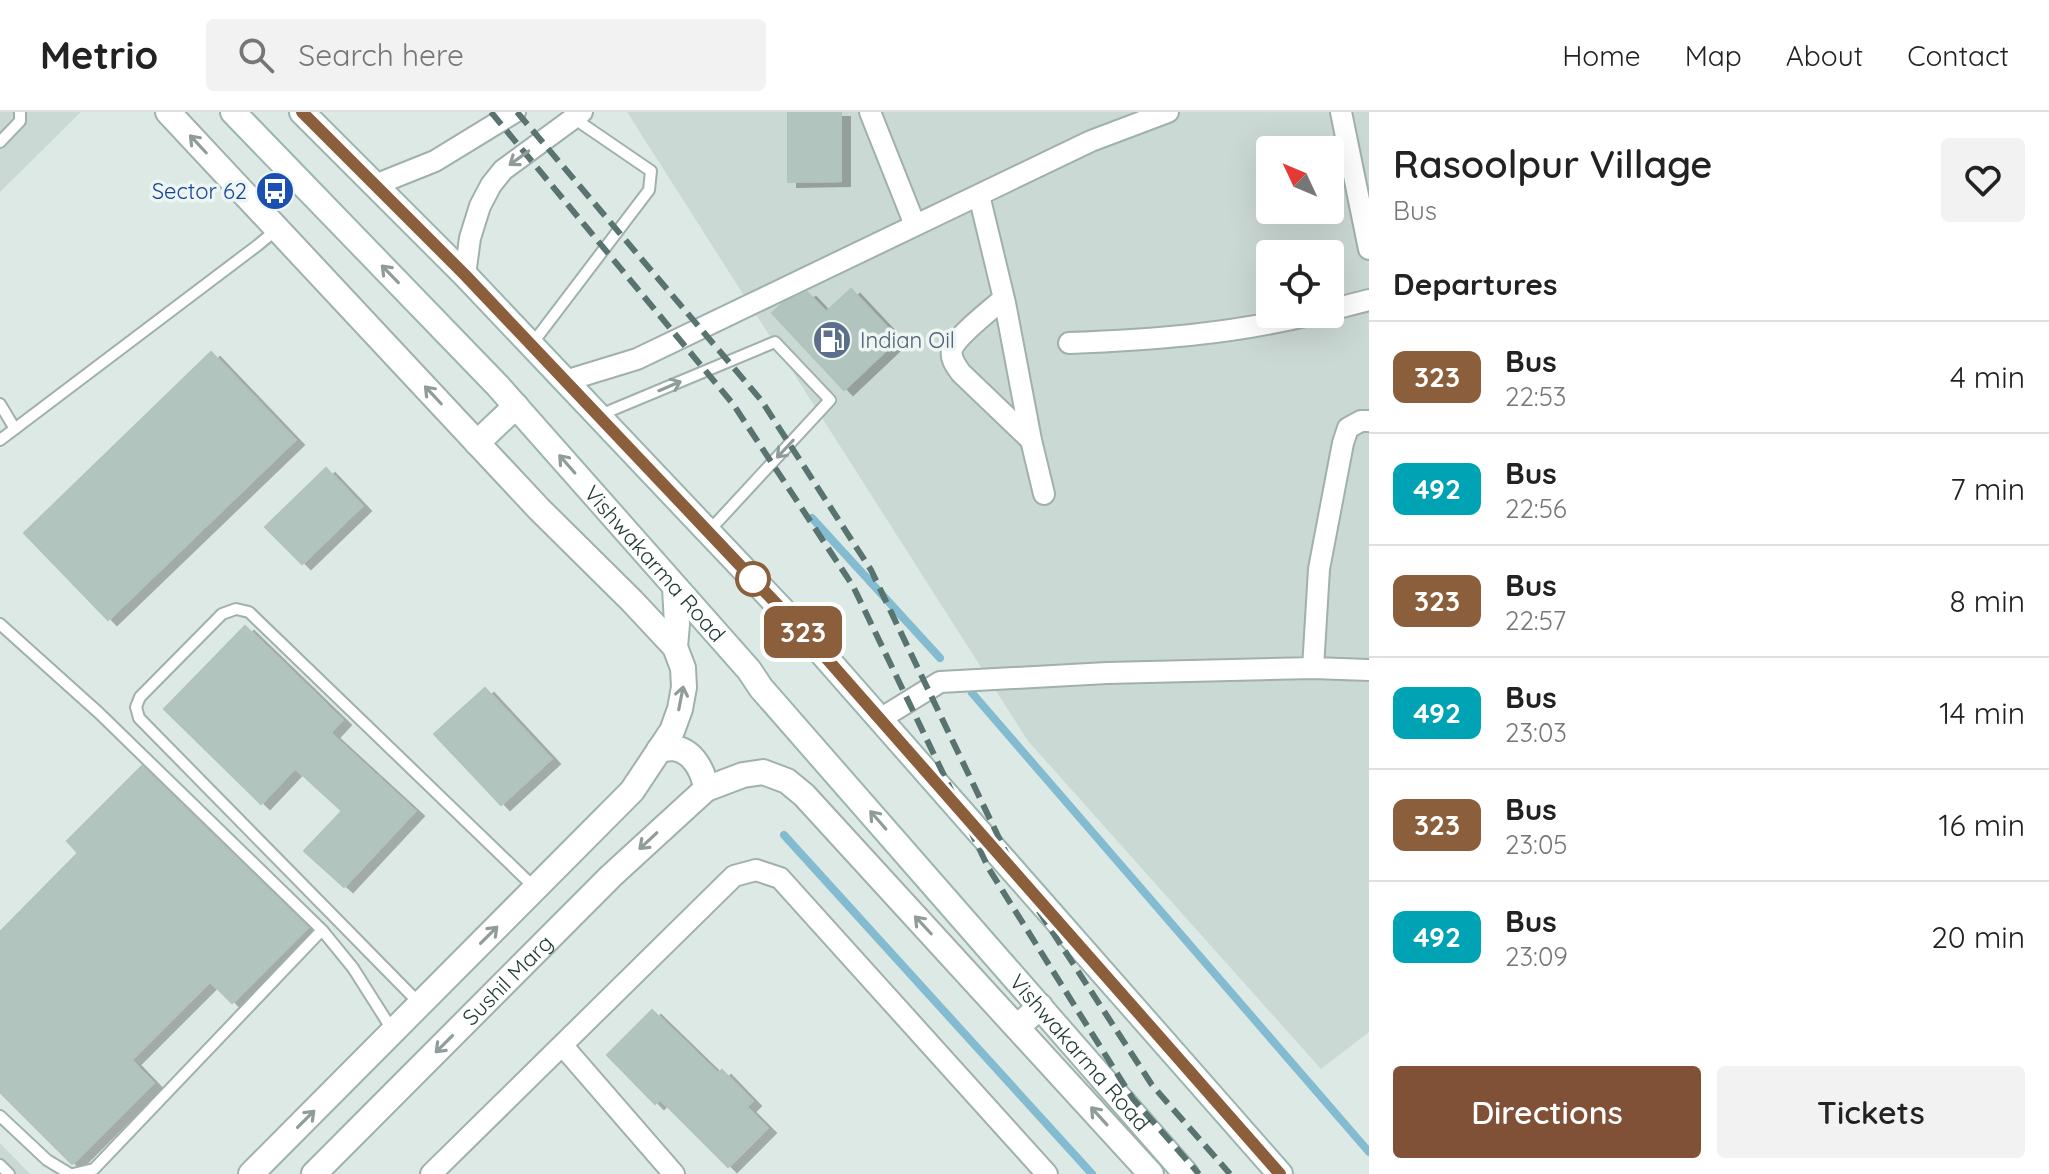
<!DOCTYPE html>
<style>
:root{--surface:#fff;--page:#f2f2f2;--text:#222;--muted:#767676;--line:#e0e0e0;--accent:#805137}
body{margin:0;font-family:Quicksand,sans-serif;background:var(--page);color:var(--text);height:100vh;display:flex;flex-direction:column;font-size:30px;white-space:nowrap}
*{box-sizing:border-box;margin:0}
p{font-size:26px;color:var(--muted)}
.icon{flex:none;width:44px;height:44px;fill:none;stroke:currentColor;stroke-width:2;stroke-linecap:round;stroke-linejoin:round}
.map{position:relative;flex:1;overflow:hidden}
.drawer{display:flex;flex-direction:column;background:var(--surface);width:680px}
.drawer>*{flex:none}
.badge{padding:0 16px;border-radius:12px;font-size:28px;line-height:52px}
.needle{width:52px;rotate:314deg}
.buttons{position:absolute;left:1256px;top:24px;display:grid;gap:16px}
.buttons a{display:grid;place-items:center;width:88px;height:88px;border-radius:8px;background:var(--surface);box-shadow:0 8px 32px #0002;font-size:40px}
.map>.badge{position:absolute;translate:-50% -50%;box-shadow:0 0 0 4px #fff}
h2{padding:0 24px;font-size:30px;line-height:72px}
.round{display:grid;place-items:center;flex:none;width:84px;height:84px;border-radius:8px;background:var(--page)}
.summary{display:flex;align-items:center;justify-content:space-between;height:136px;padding:0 24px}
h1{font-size:38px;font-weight:600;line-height:60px}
.button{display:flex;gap:16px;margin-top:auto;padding:16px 24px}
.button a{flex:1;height:92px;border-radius:8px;background:var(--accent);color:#fff;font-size:32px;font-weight:600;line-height:92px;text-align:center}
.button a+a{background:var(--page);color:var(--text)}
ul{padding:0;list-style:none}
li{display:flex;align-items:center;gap:24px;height:112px;padding:0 24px;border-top:2px solid var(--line)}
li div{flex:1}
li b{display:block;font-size:30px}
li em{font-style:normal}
li .badge{min-width:88px;font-weight:700;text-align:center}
header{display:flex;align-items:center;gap:48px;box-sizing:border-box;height:112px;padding:0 40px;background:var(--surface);border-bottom:2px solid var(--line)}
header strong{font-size:38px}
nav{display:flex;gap:44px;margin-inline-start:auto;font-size:28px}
.search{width:560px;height:72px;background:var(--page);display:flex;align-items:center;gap:20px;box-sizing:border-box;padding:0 28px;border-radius:8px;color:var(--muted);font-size:30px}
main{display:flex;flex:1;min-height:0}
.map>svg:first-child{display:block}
.built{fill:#cbd9d4;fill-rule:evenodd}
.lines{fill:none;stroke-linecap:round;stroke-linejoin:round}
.stream{stroke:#83bbd0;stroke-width:8}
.building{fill:#b2c4be;stroke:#b0c3bd;stroke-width:2;filter:url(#shadow)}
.service-casing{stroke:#a0b0ac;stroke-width:14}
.minor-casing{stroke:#a0b0ac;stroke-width:24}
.tertiary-casing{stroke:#a0b0ac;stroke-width:28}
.secondary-casing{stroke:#9cb5af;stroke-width:28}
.service{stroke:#fff;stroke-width:10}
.minor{stroke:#fff;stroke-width:20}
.tertiary{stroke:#fff;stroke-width:24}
.secondary{stroke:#fff;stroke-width:24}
.rail{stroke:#597470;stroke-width:6;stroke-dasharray:16 8;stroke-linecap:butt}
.oneway{stroke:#8f9c9a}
.line-casing{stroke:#fff;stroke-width:18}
.line{stroke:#8b5e3c;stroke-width:12}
.stop-dot{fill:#fff;stroke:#8b5e3c;stroke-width:4}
.labels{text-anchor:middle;stroke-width:7;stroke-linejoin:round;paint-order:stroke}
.transit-label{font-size:22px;fill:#164399;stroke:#edf6f3;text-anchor:end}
.service-label{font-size:22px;fill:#4e5e75;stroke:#edf6f3;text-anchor:start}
.street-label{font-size:22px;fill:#1f3834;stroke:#edf6f3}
</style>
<header>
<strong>Metrio</strong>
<div class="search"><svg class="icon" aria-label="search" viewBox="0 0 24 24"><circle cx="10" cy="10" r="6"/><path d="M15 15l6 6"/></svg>Search here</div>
<nav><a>Home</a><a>Map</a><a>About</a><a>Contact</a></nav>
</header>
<main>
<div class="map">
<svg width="1369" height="1062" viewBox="0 0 1369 1062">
<defs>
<filter id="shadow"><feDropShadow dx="9" dy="5" stdDeviation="0" flood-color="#0004"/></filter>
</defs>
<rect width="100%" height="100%" fill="#dde9e5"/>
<!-- built -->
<path class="built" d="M0,0H81L0,80Z
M627,0H1369V920L1321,957L1028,629ZM1270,38H1330V98H1270ZM1270,142H1330V202H1270Z
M0,1031L30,1062H0Z"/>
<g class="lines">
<!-- stream -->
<path class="stream" d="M812,406L940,546
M972,581L1369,1040
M784,723L1092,1062"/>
</g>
<!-- building -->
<path class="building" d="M788,0H841V69L788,70Z
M851,177L898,227L844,278L772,201L783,191L807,180L826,200Z
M211,240L295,328L108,508L24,421Z
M326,356L362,394L302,452L265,415Z
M245,514L342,608L330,621L415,699L344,775L304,739L342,699L295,656L261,692L164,597Z
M485,576L551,647L501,693L434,622Z
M142,654L308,815L232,891L210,869L131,948L153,971L72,1052L0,980V820L78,741L67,729Z
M652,898L718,962L722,958L752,989L746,995L767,1016L728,1055L660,987L655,992L607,943Z"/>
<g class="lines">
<defs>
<path id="service" d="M0,30L20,9V0
M532,232L649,78L651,59L575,7
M0,292L15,317
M600,303L775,230L830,288L709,419
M0,328L258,133L276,118
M0,512L99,601L322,818L353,856L393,919
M419,891L139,606L136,595L140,585L222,502L236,497L249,500L535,776
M0,1004L47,1048L70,1062
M0,1053L9,1062
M73,1062L94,1057L322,818"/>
<path id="minor" d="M870,0L915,113
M1341,0L1369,137
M375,73L435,49L515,0
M979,83L1005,191L1031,328L1044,382
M465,163L470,126L480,94L491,73L503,58L582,0
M1004,186C992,197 955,225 952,238C950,247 956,254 961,261L1031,328
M1330,198L1369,188
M1069,231C1151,228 1233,222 1313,202
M565,269L637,247L1091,29L1168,0
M1313,556L1319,457L1343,331L1348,316L1361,309H1369
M880,607L940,570L1107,561L1313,556L1369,558
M562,933L674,1062
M431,1062L734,764L756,758L780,766L1047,1062"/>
<g id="tertiary">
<path d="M168,0L539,397L632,489L675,535L683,556L684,575L680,597L672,619L632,679L251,1062"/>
<path d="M659,638C664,637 669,636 673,636C693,638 704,660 706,677"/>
<path id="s1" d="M314,1062L611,764L706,677L743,663L763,660L787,669L804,683L1151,1062"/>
</g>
<g id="secondary">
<path id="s2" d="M233,0L498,274L749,558L761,576L1186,1062"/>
<path d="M302,0L465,163L806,523L1280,1062"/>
<path d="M477,331L516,294"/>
<path d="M675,535L677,512L675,475"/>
<path d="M1018,915L1040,894"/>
</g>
</defs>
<!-- service casing -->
<use href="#service" class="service-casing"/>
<!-- minor casing -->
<use href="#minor" class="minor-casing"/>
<!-- tertiary casing -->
<use href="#tertiary" class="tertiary-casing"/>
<!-- secondary casing -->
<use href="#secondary" class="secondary-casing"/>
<!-- service -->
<use href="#service" class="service"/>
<!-- minor -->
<use href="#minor" class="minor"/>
<!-- tertiary -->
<use href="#tertiary" class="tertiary"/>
<!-- secondary -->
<use href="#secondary" class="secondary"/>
<!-- rail -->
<path class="rail" d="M491,0L733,292L853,474L989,757L1133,987L1199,1062
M517,0L761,288L871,458L1020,770L1152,973L1230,1062"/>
</g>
<!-- one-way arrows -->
<defs><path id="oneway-shaft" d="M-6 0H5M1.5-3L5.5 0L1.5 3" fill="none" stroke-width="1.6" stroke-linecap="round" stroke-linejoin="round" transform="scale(2)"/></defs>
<g class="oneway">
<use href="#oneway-shaft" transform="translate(198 32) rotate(-133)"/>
<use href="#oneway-shaft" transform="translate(519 46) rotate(144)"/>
<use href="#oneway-shaft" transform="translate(390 162) rotate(-134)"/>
<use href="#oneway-shaft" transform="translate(670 274) rotate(-23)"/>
<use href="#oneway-shaft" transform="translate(433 283) rotate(-133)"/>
<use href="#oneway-shaft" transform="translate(785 337) rotate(133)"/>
<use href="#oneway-shaft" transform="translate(567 352) rotate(-131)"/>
<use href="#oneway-shaft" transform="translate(681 586) rotate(-79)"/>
<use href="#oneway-shaft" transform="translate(878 708) rotate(-131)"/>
<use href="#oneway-shaft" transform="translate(648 729) rotate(137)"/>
<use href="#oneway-shaft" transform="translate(923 813) rotate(-133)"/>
<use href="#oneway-shaft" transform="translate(489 823) rotate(-45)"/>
<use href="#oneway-shaft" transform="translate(444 932) rotate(135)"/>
<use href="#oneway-shaft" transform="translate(1099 1004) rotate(-132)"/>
<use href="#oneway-shaft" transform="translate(306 1007) rotate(-45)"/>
</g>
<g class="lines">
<defs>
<path id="line" d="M302,0L465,163L806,523L1280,1062"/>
</defs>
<!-- line casing -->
<use href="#line" class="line-casing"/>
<!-- line -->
<use href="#line" class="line"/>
</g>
<!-- icons -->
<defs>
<symbol id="bus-disc" viewBox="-11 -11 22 22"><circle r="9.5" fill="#1a4fb4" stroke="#edf6f3"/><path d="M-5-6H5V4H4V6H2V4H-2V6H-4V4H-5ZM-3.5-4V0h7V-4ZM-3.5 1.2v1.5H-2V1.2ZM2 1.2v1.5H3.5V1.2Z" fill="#fff"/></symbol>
<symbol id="fuel-disc" viewBox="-11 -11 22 22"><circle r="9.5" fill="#5c6f8a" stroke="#edf6f3"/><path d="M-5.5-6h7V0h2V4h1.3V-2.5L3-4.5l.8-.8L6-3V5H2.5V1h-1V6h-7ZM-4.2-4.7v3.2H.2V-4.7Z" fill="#fff"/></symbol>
</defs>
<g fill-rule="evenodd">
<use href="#bus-disc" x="253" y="57" width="44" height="44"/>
<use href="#fuel-disc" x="810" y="206" width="44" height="44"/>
</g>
<!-- markers -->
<circle class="stop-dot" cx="753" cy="467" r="16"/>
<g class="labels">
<!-- transit labels -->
<g class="transit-label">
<text x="247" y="87">Sector 62</text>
</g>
<!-- service labels -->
<g class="service-label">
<text x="860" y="236">Indian Oil</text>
</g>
<!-- street labels -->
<g class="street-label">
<text dy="8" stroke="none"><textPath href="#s2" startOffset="618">Vishwakarma Road</textPath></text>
<text dy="8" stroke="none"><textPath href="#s1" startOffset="274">Sushil Marg</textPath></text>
<text dy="8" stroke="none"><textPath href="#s2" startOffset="1266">Vishwakarma Road</textPath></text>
</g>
</g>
</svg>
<div class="buttons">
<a><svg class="needle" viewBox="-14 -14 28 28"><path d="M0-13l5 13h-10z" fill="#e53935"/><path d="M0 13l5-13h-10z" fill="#767676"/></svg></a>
<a><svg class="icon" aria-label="locate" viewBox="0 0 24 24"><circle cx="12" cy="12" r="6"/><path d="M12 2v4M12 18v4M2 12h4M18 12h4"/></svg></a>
</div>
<b class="badge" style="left:803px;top:520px;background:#8b5e3c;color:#fff">323</b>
</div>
<section class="drawer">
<div class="summary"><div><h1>Rasoolpur Village</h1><p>Bus</p></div><a class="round"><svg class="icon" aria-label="heart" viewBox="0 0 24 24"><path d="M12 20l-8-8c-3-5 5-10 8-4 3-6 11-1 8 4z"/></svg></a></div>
<h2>Departures</h2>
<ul>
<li><span class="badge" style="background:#8b5e3c;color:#fff">323</span><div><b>Bus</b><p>22:53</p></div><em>4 min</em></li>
<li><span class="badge" style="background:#00a3b4;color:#fff">492</span><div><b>Bus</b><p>22:56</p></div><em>7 min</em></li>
<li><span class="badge" style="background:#8b5e3c;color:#fff">323</span><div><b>Bus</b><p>22:57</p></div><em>8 min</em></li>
<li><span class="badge" style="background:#00a3b4;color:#fff">492</span><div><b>Bus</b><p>23:03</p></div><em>14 min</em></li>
<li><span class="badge" style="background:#8b5e3c;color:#fff">323</span><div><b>Bus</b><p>23:05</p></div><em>16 min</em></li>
<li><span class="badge" style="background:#00a3b4;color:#fff">492</span><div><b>Bus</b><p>23:09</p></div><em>20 min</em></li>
</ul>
<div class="button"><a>Directions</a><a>Tickets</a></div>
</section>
</main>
